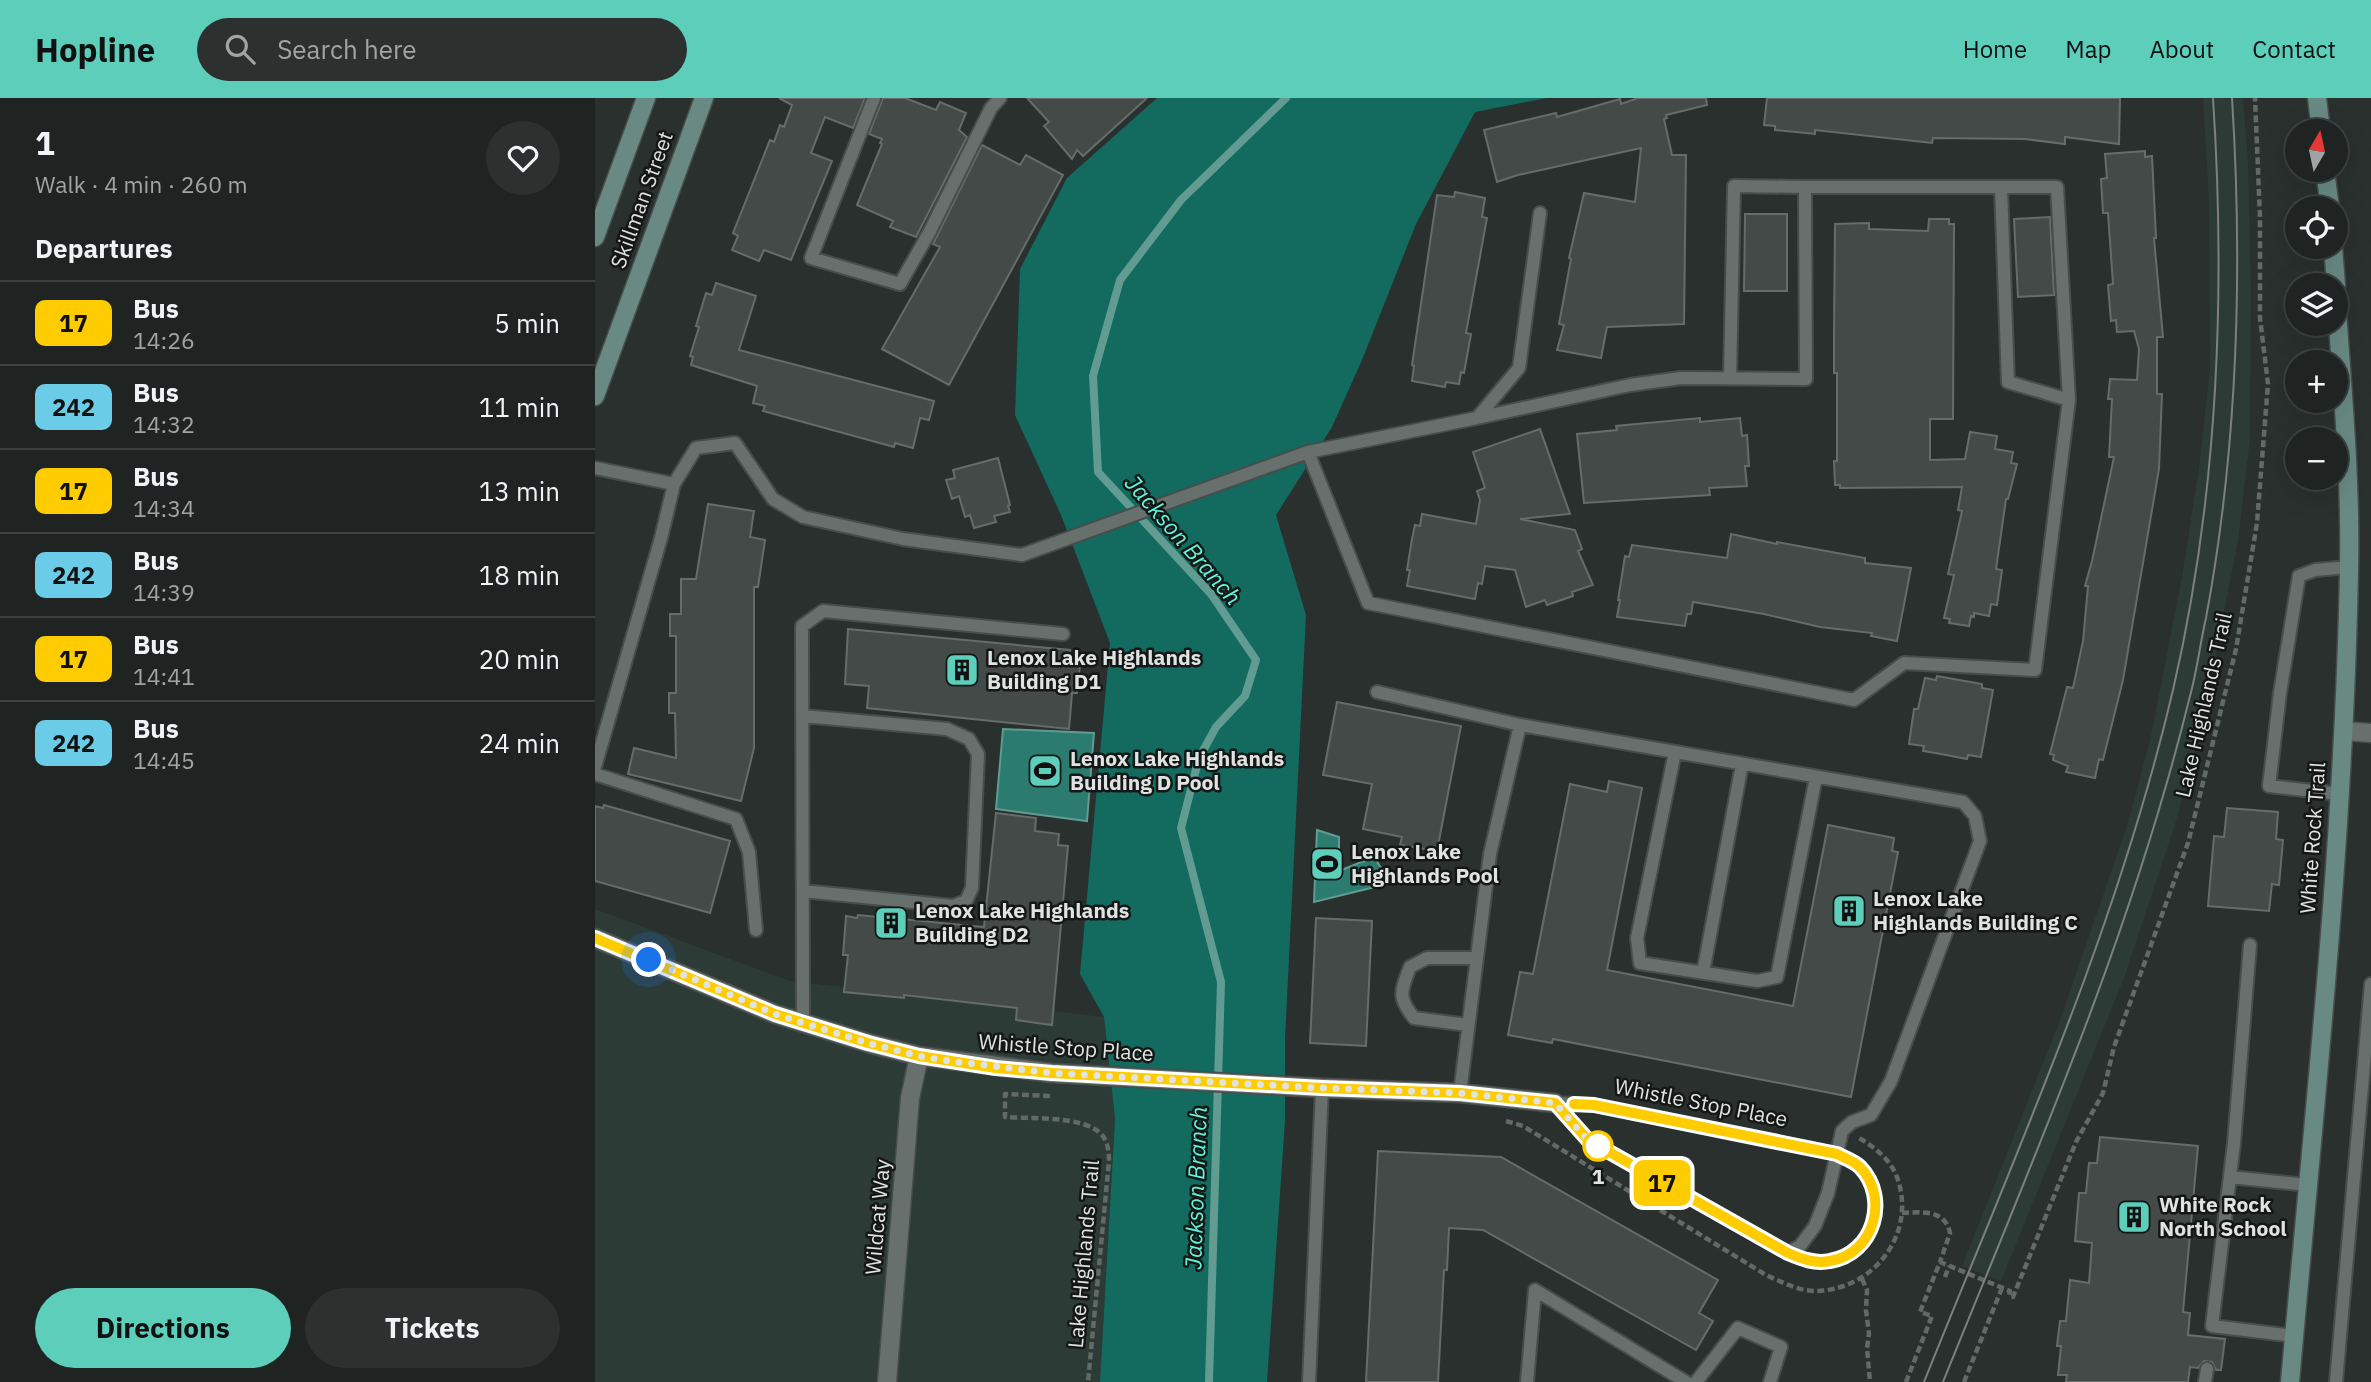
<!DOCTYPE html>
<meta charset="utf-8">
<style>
:root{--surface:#1f2422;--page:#2c302f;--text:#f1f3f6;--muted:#a1a4a5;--line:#3c4140;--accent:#5cceba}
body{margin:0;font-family:"IBM Plex Sans",sans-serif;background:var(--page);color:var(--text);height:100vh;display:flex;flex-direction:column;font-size:26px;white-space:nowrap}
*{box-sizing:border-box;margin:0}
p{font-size:23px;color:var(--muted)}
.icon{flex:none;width:38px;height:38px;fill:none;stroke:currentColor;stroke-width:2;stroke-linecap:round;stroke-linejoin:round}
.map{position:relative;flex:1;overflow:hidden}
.side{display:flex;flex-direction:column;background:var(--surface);width:595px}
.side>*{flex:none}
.badge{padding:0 14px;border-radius:10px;font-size:24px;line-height:46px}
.needle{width:46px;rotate:9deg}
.tools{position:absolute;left:1690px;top:21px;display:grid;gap:14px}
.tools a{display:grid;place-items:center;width:63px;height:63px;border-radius:50%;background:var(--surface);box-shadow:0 7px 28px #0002,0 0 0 2px var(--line);font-size:35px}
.you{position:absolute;width:35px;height:35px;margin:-18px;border:5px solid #fff;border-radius:50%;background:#1a73e8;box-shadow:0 0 0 10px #1a73e833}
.map>.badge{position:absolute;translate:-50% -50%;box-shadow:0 0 0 4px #fff}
h2{padding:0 35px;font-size:26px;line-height:63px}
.round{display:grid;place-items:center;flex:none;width:74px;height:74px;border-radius:37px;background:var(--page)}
.overview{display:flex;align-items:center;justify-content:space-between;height:119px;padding:0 35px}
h1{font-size:33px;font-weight:800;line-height:52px}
.primary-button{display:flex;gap:14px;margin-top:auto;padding:14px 35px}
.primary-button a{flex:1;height:80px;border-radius:42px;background:var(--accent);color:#111;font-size:28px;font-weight:800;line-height:80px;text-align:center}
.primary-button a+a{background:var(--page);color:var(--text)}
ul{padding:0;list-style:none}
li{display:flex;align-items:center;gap:21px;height:84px;padding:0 35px;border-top:2px solid var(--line)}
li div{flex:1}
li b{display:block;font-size:26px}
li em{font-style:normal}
li .badge{min-width:77px;font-weight:700;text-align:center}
header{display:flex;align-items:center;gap:42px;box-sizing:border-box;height:98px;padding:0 35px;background:var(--accent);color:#111}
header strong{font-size:33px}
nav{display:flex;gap:38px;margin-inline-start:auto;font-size:24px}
.search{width:490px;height:63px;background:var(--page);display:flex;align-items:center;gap:18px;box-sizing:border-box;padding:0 24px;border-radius:38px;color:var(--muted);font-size:26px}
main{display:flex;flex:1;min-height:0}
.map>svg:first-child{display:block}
.built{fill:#2d3b37}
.forest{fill:#126b5e}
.water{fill:#2b7c6f;stroke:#619b92;stroke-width:2}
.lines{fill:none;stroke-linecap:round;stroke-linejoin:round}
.stream{stroke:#619b92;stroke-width:8}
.building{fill:#434a48;stroke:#656d6b;stroke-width:2}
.lane-casing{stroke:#474d4b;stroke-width:16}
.street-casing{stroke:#474d4b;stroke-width:21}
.secondary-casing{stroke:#474d4b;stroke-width:21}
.path{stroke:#636967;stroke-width:4.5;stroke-dasharray:7 3.5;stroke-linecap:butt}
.lane{stroke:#68706e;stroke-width:12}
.street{stroke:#68706e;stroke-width:18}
.secondary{stroke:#688a83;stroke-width:18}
.tram{stroke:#7b817f;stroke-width:2}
.line-casing{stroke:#fff;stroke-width:16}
.line{stroke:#fc0;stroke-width:10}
.walk{stroke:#dfe3e2;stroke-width:7;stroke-dasharray:0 12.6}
.stop-dot{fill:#fff;stroke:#fc0;stroke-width:3.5}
.labels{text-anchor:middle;stroke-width:5;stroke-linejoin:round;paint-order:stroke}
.street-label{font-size:21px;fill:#dfe3e2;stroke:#141716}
.poi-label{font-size:21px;font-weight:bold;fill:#dfe3e2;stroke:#141716;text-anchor:start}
.stop-label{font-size:21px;font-weight:bold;fill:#dfe3e2;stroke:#141716}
.water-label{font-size:23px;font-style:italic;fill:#61f4db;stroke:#141716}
</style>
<header>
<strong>Hopline</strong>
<div class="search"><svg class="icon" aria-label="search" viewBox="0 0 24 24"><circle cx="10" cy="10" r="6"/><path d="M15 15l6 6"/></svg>Search here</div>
<nav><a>Home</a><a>Map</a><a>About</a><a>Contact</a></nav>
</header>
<main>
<section class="side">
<div class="overview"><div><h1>1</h1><p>Walk · 4 min · 260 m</p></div><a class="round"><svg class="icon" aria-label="heart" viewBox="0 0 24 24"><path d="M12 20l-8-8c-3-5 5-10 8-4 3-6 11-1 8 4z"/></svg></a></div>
<h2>Departures</h2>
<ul>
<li><span class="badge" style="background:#fc0;color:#111">17</span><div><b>Bus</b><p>14:26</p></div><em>5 min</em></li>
<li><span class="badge" style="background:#6bcce7;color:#111">242</span><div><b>Bus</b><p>14:32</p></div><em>11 min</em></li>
<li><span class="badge" style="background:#fc0;color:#111">17</span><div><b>Bus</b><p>14:34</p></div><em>13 min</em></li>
<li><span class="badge" style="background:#6bcce7;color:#111">242</span><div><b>Bus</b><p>14:39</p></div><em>18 min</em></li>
<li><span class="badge" style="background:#fc0;color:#111">17</span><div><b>Bus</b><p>14:41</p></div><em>20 min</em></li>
<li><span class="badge" style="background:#6bcce7;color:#111">242</span><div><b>Bus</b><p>14:45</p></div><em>24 min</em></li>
</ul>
<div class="primary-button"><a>Directions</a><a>Tickets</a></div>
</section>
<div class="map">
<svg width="1776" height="1284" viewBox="0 0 1776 1284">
<rect width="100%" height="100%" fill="#29302e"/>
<!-- built -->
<path class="built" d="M1608,0H1648L1653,65L1656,194L1655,340L1643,443L1604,639L1581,723L1529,880L1406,1183L1367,1168L1464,925L1533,725L1556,638L1587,479L1604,370L1615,270L1614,103Z
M0,811L195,883L509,919L520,1021L505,1284H0Z"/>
<!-- forest -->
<path class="forest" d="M562,0H952L880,14L821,126L767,262L737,329L681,417L711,517L690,941V1023L672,1284H505L520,1021L509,919L485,876L515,545L466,417L420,317L425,171L472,80Z"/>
<!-- water -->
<path class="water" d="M408,631L499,635L492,723L401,711Z
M722,732L744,739V773L779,759L796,785L719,804Z"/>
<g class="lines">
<!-- stream -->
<path class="stream" d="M614,1284L626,884L586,730L604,660L621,629L650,598L661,562L616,496L503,374L498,278L525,182L586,102L691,0"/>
</g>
<!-- building -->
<path class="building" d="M184,0H270L258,30L230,19L216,55L237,63L196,162L169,152L164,163L137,152L143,138L138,135L175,42L179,44L185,27L189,29L197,7Z
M288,0H310L341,12L345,4L371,15L364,32L372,39L321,139L295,129L298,123L262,107L287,46L285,45L287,41L274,36Z
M432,0H552L488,58L482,52L477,61L449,28L454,24Z
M1043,0H1111L1112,7L1071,17L1072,20L1069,21L1077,57H1091L1089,226L1012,229L1006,260L962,252L969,227L964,226L976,161L974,160L989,95L1040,104L1046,50L923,77L902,84L889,32L961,15L962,19L1025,1L1026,6Z
M1172,0H1525L1524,46L1470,39V46L1430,41L1338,40L1337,45L1220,32V36L1180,32V28L1169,27Z
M387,47L425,67L431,57L468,77L354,287L287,251L345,149L338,146Z
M1550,53V59L1557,58L1561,140H1559L1568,239H1562V296H1567L1564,371L1528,582L1508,662L1504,661L1500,680L1471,674L1473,668L1458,662L1459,657L1455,656L1472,589L1478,590L1488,543L1493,488H1490L1497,463L1519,359H1514L1517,301H1513L1515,281L1542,282L1544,251L1539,233L1522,234L1521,222L1516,223L1513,187L1518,186L1513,115H1508L1506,81L1512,80L1510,56Z
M860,94L890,100L887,119L892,120L871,235L876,236L869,275L866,274L864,286L851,284L850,289L817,283L819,268L817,267L842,97L859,99Z
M1150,116H1192V193H1149Z
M1455,119L1459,197L1423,199L1419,121Z
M1334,121H1354V126H1359L1358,321H1335V362L1370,361L1375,334L1402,338L1400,351L1418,354L1416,365L1422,366L1413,401H1411L1401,471L1407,472L1402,507L1396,506L1394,518L1379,515V519L1376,518L1374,528L1354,525L1355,521L1349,520L1359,477L1353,476L1367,413L1363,412L1367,389L1245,390V387H1240L1239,363H1242V275H1239V237L1240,126L1274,125V131L1333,133Z
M121,185L161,198L144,252L339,303L334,322L325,320L318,350L300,345L299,349L168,313L170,308L158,305L162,288L96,267L98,259L95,258L104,229L101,228L111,195L117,197Z
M1105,320V324L1145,320L1147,338L1152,337L1154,368H1150L1152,388L1114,390L1115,397L989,405L982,336L1022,332L1021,328Z
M945,331L975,416L925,421L980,432L987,451L983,453L998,487L977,494L978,498L952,507L950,502L931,509L920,472L890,468L887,486L883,485L880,501L812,488L815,472H812L817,441L820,427L825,428L827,416L881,426L885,402L882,393L890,390L878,354Z
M403,360L415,407L413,408L415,414L399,418L401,424L379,430L375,417L370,419L364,398L357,401L351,382L360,380L358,372Z
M113,406L159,413L155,439L170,442L163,489H159V650L146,703L33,676L39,650L81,660L80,615H74V595H81V538H75V516H86V481H101Z
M1136,436L1182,446V444L1270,460V465L1316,470L1302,543L1276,538L1277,535L1225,529L1169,516L1098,504L1096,516H1092L1090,528L1022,519L1025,502H1023L1030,458L1034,459L1037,447L1132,460Z
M253,531L475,552L474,557L486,558L482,595H477L474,631L272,610L274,588L250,586Z
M1342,578L1387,586V590L1398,592L1386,659L1373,657L1372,661L1346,656L1328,653L1329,648L1314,646L1319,611H1323L1330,580L1341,582Z
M742,604L866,628L842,753L805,747L807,739L768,731L777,686L728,677Z
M1014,683L1047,690L1012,872L1198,908L1233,727L1299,740L1297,753L1303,754L1256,999L958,941L957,945L913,937L925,874L938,876L975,686L1012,694Z
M9,707L135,743L115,815L0,783V708L8,710Z
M1632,710L1683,714L1681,741L1688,742L1684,787L1677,786L1674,813L1613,808L1619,738L1629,739Z
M401,715L441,720L440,733L464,736L463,747L473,748L457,927L421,922L422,910L309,897V900L249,894L253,857H248L251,818L262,820L263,817L389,829Z
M721,820L777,823L771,948L715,945Z
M1505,1039L1603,1048L1588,1214L1595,1215L1593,1237L1630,1241L1626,1272H1621L1617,1264L1609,1263L1603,1270L1595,1269L1593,1284H1471L1472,1277H1463L1466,1248H1462L1465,1223H1471L1475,1182L1494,1185L1497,1145L1480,1143L1484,1095H1491L1494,1065H1502Z
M783,1053L906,1059L1123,1182L1104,1215L1118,1223L1101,1252L888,1132L854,1130L852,1172H849L843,1284H771Z"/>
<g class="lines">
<defs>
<path id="lane" d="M279,0L216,160L305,186L334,135L396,10L405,0
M1406,89L1413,284L1474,302
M1135,279L1139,88L1210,89
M713,354L882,320L924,270L945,115
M0,370L79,386L101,350L140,345L178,401L208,419L308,441L427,457L713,354L773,505L1259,602L1309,565L1440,572L1474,302L1462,89H1210L1211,281L1086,280L1035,287L882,320
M782,594L925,627L895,756L865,995
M208,618L352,631L374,641L383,656L377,790L371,803L358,808L208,793
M925,627L1368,704L1380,718L1385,743L1296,983L1276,1017L1257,1024L1247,1033L1233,1095L1220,1128L1205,1148L1193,1155
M1080,654L1042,840L1045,865L1162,883L1182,879L1221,679
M0,669L66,440L79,386
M0,676L141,721L154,754L161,832
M1745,696L1674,688L1685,595L1704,478L1720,472L1754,469
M1655,847L1639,1045L1617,1228L1699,1238
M1108,875L1147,666
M208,924L207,528L228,513L468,536
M873,927L819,920C802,899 806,893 815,869L832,860H882
M960,1005L999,1007L1242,1056C1249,1060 1259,1063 1265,1069C1295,1100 1279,1156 1235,1163C1220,1166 1207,1161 1193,1155L993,1042Z
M1635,1079L1713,1087
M714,1284L727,990
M932,1284L940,1192L1091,1284
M1101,1284L1143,1230L1186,1249L1175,1284
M1610,1284L1612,1271
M1741,1284L1776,886"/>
<path id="street" d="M1749,633L1776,635
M0,840L180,916L273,945L324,958L457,975L727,990L865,995L960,1005
M292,1284L315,1000L324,958"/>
<path id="secondary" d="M1722,0L1726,33
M1730,72L1735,110
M0,139L51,0
M1738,149L1741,187
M0,298L109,0
M1695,1284C1719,1014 1749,743 1754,471C1756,380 1747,289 1741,198"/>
</defs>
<!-- lane casing -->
<use href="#lane" class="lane-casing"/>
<!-- street casing -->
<use href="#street" class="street-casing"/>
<!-- secondary casing -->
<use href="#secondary" class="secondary-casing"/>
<!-- path -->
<path class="path" d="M455,998L410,996V1019C434,1021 490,1017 507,1037C513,1044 514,1054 514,1063L493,1284
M911,1023L928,1028L1171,1177C1187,1184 1203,1193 1221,1193C1278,1192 1321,1137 1303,1082C1297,1063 1281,1050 1264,1040
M1307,1115C1327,1114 1350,1111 1355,1135L1345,1164
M1350,1179L1354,1168
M1267,1181L1272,1192L1271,1212L1274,1236L1272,1250L1275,1284
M1311,1284L1337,1218L1325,1214L1345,1164L1415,1193L1414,1197L1418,1199L1481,1044L1508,995L1519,949L1593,745L1641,551L1662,425L1673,286L1665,220V119L1660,0
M1369,1284L1407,1190"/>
<!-- lane -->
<use href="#lane" class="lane"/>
<!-- street -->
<use href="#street" class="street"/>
<!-- secondary -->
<use href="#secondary" class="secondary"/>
<!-- tram -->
<path class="tram" d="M1329,1284C1420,1057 1522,831 1578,592C1623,398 1631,198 1618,0
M1348,1284C1439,1059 1537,835 1595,598C1602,573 1605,546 1611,520C1643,348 1648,174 1637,0"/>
</g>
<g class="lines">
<defs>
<path id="line" d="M0,840L180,916L273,945L324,958L401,970L457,975L727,990L865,995L960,1005L993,1042L1193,1155C1207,1161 1220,1166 1235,1163C1279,1156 1295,1100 1265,1069C1259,1063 1249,1060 1242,1056L999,1007L979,1006"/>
</defs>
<!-- line casing -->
<use href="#line" class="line-casing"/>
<!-- line -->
<use href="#line" class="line"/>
<!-- walk -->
<path class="walk" d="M54,862L180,916L273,945L324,958L354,963L457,975L727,990L865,995L960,1005L993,1042L1003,1048"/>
</g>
<!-- icons -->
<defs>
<symbol id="building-square" viewBox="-11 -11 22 22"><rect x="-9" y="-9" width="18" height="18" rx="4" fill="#5cceba" stroke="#141716"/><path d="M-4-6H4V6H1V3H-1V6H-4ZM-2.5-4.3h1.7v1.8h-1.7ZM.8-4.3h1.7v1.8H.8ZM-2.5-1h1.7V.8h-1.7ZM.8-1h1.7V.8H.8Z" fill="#111"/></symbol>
<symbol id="stadium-square" viewBox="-11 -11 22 22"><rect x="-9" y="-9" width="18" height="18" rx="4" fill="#5cceba" stroke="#141716"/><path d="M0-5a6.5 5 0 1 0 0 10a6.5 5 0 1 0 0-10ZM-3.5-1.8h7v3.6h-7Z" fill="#111"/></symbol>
</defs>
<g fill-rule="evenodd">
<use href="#building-square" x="348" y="553" width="38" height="38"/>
<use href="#stadium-square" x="431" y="654" width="38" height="38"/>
<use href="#stadium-square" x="713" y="747" width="38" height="38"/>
<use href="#building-square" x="1235" y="794" width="38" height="38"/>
<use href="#building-square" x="277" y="806" width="38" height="38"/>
<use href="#building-square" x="1520" y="1100" width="38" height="38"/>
</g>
<!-- markers -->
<circle class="stop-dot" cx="1003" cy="1048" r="14"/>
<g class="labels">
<!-- street labels -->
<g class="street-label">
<text transform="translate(47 102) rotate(-70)" y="7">Skillman Street</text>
<text transform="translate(1609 607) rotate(-77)" y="7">Lake Highlands Trail</text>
<text transform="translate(1718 740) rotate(-86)" y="7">White Rock Trail</text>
<text transform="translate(471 950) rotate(4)" y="7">Whistle Stop Place</text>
<text transform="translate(1106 1005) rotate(11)" y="7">Whistle Stop Place</text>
<text transform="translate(283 1119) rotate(-85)" y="7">Wildcat Way</text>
<text transform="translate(489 1156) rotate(-85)" y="7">Lake Highlands Trail</text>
</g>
<!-- poi labels -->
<g class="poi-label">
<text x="392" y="567">Lenox Lake Highlands<tspan x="392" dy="24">Building D1</tspan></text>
<text x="475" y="668">Lenox Lake Highlands<tspan x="475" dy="24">Building D Pool</tspan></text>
<text x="756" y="761">Lenox Lake<tspan x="756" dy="24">Highlands Pool</tspan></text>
<text x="1278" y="808">Lenox Lake<tspan x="1278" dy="24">Highlands Building C</tspan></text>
<text x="320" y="820">Lenox Lake Highlands<tspan x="320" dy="24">Building D2</tspan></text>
<text x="1564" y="1114">White Rock<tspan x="1564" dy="24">North School</tspan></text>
</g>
<!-- stop labels -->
<g class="stop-label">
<text x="1003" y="1086">1</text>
</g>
<!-- water labels -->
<g class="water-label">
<text transform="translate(588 442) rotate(49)" y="8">Jackson Branch</text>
<text transform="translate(601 1090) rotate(-88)" y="8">Jackson Branch</text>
</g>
</g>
</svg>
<div class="tools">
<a><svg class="needle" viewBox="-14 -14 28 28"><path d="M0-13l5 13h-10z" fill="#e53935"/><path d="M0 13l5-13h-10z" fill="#a1a4a5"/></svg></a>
<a><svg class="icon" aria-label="locate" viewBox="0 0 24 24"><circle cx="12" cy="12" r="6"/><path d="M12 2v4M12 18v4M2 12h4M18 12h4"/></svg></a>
<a><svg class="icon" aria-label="layers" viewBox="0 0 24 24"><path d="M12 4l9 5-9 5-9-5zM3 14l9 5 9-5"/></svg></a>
<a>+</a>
<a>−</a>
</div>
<div class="you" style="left:54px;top:862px"></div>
<b class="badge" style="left:1067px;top:1085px;background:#fc0;color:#111">17</b>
</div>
</main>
